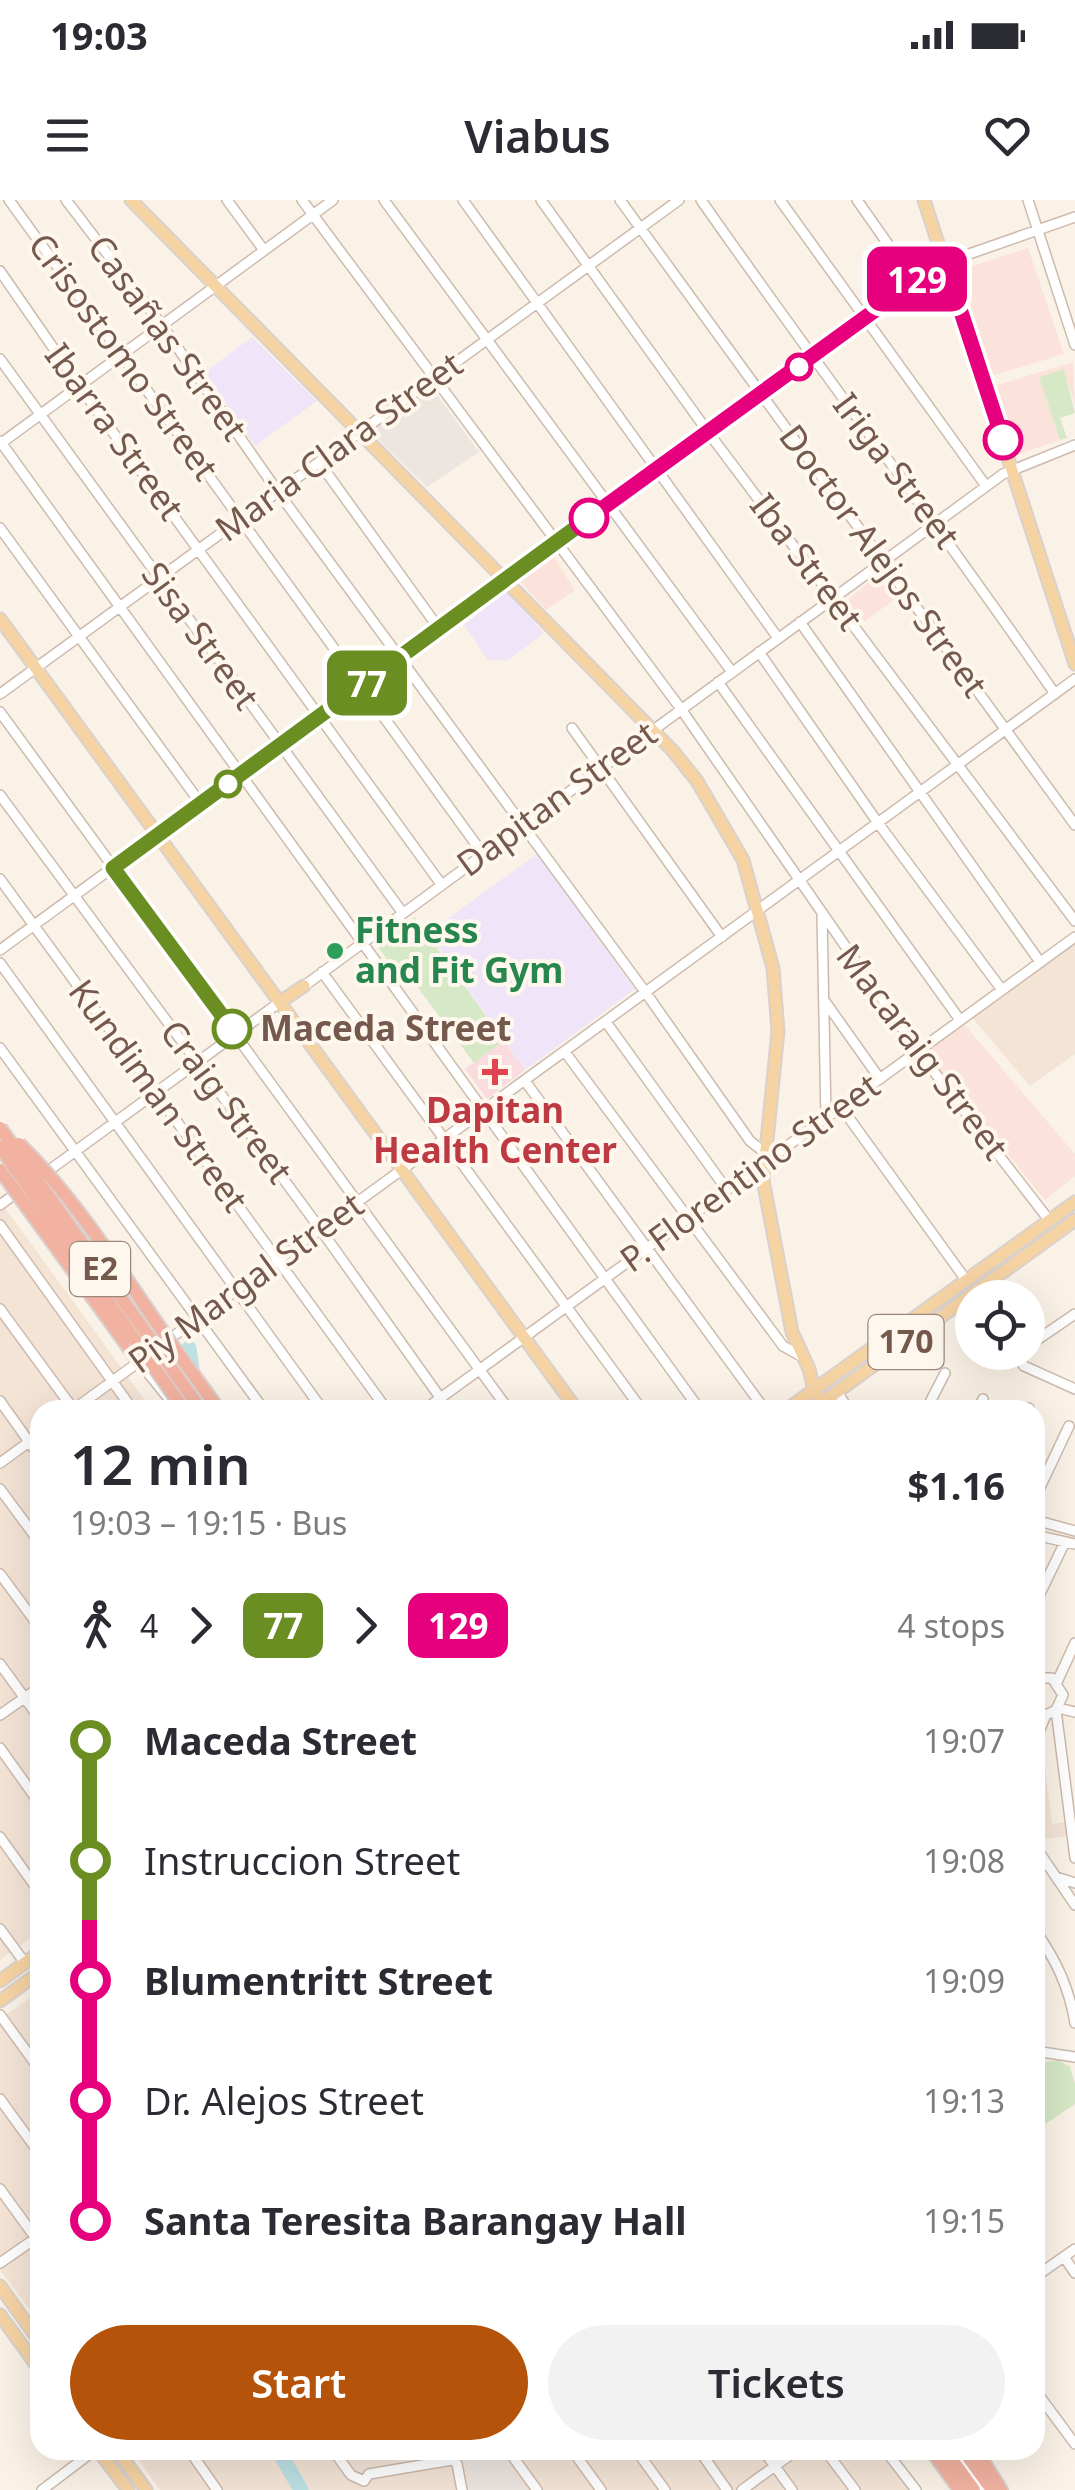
<!DOCTYPE html>
<meta charset="utf-8">
<style>
:root{--surface:#fff;--page:#f2f2f3;--text:#2b2b33;--muted:#7c7c81;--accent:#b45309}
body{margin:0;font-family:"Noto Sans",sans-serif;background:var(--page);color:var(--text);height:100vh;display:flex;flex-direction:column;font-size:38px;white-space:nowrap}
*{box-sizing:border-box;margin:0}
p{font-size:32px;color:var(--muted)}
.icon{flex:none;width:55px;height:55px;fill:none;stroke:currentColor;stroke-width:2;stroke-linecap:round;stroke-linejoin:round}
.map{position:relative;flex:1;overflow:hidden}
.drawer{position:absolute;left:30px;top:1200px;width:1015px;height:1060px;display:flex;flex-direction:column;background:var(--surface);border-radius:30px;box-shadow:0 10px 40px #0002}
.drawer>*{flex:none}
.badge{padding:0 20px;border-radius:15px;font-size:35px;line-height:65px}
.fabs{position:absolute;left:955px;top:1080px;display:grid;gap:20px}
.fabs a{display:grid;place-items:center;width:90px;height:90px;border-radius:50%;background:var(--surface);box-shadow:0 10px 40px #0002;font-size:50px}
.map>.badge{position:absolute;translate:-50% -50%;box-shadow:0 0 0 5px #fff}
.legs{display:flex;align-items:center;gap:15px;height:110px;padding:0 40px;font-size:32px}
.legs p{margin-inline-start:auto}
.headline{display:flex;align-items:center;justify-content:space-between;height:170px;padding:0 40px}
h1{font-size:55px;font-weight:600;line-height:75px}
.primary-button{display:flex;gap:20px;margin-top:auto;padding:20px 40px}
.primary-button a{flex:1;height:115px;border-radius:60px;background:var(--accent);color:#fff;font-size:40px;font-weight:600;line-height:115px;text-align:center}
.primary-button a+a{background:var(--page);color:var(--text)}
ul{padding:0 40px;list-style:none}
li{display:flex;align-items:center;gap:35px;height:120px;font-size:38px}
li i{display:grid;place-items:center;width:15px;height:100%;margin:0 12px;background:currentColor}
li i::after{content:'';width:25px;height:25px;margin:-12px;border:8px solid;border-radius:50%;background:var(--surface)}
li p{margin-inline-start:auto}
li:first-child i{background:linear-gradient(#0000 50%,currentColor 0)}
li:last-child i{background:linear-gradient(currentColor 50%,#0000 0)}
.status{display:flex;justify-content:space-between;align-items:center;height:70px;padding:0 50px;background:var(--surface);direction:ltr}
.status svg{height:28px;fill:currentColor}
header{display:flex;justify-content:space-between;align-items:center;height:130px;padding:0 40px;background:var(--surface);font-size:45px;font-weight:600}
.map>svg:first-child{display:block}
.residential{fill:#f3e4d6}
.commercial{fill:#fbe3db}
.industrial{fill:#ece5e0}
.education{fill:#efe4f8}
.medical{fill:#f9dbe0}
.green{fill:#d6e8c6}
.lines{fill:none;stroke-linecap:round;stroke-linejoin:round}
.river{stroke:#bce0e4;stroke-width:15}
.minor-casing{stroke:#cdbaae;stroke-width:12}
.major-casing{stroke:#d8d1cd;stroke-width:15}
.highway-casing{stroke:#d8d1cd;stroke-width:16}
.minor{stroke:#fff;stroke-width:9}
.major{stroke:#f6d3a3;stroke-width:11}
.highway{stroke:#f2b2a1;stroke-width:12}
.highway-bridge-casing{stroke:#d8d1cd;stroke-width:16;stroke-linecap:butt}
.highway-bridge{stroke:#f2b2a1;stroke-width:12}
.line-1-casing{stroke:#fff;stroke-width:22}
.line-2-casing{stroke:#fff;stroke-width:22}
.line-1{stroke:#6b8e23;stroke-width:15}
.line-2{stroke:#e6007e;stroke-width:15}
.stop-2-dot{fill:#fff;stroke:#e6007e;stroke-width:5}
.stop-1-dot{fill:#fff;stroke:#6b8e23;stroke-width:5}
.leisure-dot{fill:#2e9e5b;stroke:#fef7ed;stroke-width:4}
.health-dot{fill:#e0444e;stroke:#fef7ed;stroke-width:4}
.labels{text-anchor:middle;stroke-width:8;stroke-linejoin:round;paint-order:stroke}
.shield{fill:#fef7ed;stroke:#9d887c;stroke-width:2.5}
.shield-label{font-size:32px;font-weight:bold;fill:#74594c}
.street-label{font-size:35px;fill:#74594c;stroke:#fef7ed}
.leisure-label{font-size:35px;font-weight:bold;fill:#27864d;stroke:#fef7ed;text-anchor:start}
.stop-label{font-size:35px;font-weight:bold;fill:#74594c;stroke:#fef7ed;text-anchor:start}
.health-label{font-size:35px;font-weight:bold;fill:#be3a42;stroke:#fef7ed}
</style>
<div class="status"><b>19:03</b><svg viewBox="0 0 49 12"><path d="M0 12V9h3v3zM5 12V6h3v6zM10 12V3h3v9zM15 12V0h3v12zM26 1h20v11H26zM47 4h2v5h-2z"/></svg></div>
<header><svg class="icon" aria-label="menu" viewBox="0 0 24 24"><path d="M4 6h16M4 12h16M4 18h16"/></svg>Viabus<svg class="icon" aria-label="heart" viewBox="0 0 24 24"><path d="M12 20l-8-8c-3-5 5-10 8-4 3-6 11-1 8 4z"/></svg></header>
<div class="map">
<svg width="1075" height="2290" viewBox="0 0 1075 2290">
<rect width="100%" height="100%" fill="#fbf2e7"/>
<!-- residential -->
<path class="residential" d="M1075,742V854L1030,886L969,814Z
M0,1001L152,1210H40V1731L0,1760Z
M1045,1568L1052,1624L1067,1622L1068,1636L1037,1640L1035,1569Z
M40,1791V2123L0,2070V1819Z
M132,2250H892L921,2290H160Z"/>
<!-- commercial -->
<path class="commercial" d="M1028,48L1064,154L992,176L957,71Z
M1073,162L1075,205L1064,170L1039,177L1060,240L1017,255L994,186Z
M553,356L575,390L546,410L520,381Z
M880,373L898,397L861,424L846,401Z
M963,823L1075,954V976L1045,1000L923,850Z"/>
<!-- industrial -->
<path class="industrial" d="M431,187L479,252L427,287L370,231Z
M463,2250H498L527,2290H470Z"/>
<!-- education -->
<path class="education" d="M252,137L317,201L255,246L204,173Z
M506,391L544,433L508,460H488L464,425Z
M537,654L635,789L525,870L428,733Z"/>
<!-- medical -->
<path class="medical" d="M504,841L525,870L487,899L465,869Z"/>
<!-- green -->
<path class="green" d="M1064,169L1075,213L1060,218L1067,238L1060,240L1039,177Z
M415,717L504,841L474,863L413,781L405,786L377,745Z
M1058,1860L1070,1867L1075,1884V1904L1035,1931V1864Z"/>
<g class="lines">
<!-- river -->
<path class="river" d="M187,1206L195,1192L189,1148
M278,2250L301,2290"/>
<defs>
<path id="minor" d="M9,0L483,654
M66,0L161,124L278,292L646,793L750,941L764,952
M227,0L263,49
M302,0L681,509L918,851L1049,1020
M384,0L732,472
M463,0L778,438
M541,0L708,232L1075,721
M620,0L1075,625
M701,0C817,166 940,327 1055,494
M780,0L986,286
M857,0L914,81
M1028,0L1075,145
M0,71L83,191L441,684
M0,159L402,712
M0,241L700,1210
M0,244L333,0
M319,262L440,430
M0,328L201,604
M800,422L1040,762
M759,452L878,623L1002,790
M718,482L960,820
M0,494L679,0
M0,512L509,1210
M572,528L722,737
M0,595L321,1030L449,1210
M0,679L387,1210
M822,716L826,918
M0,750L914,81L952,60L1075,17
M0,763L323,1210
M322,772L642,1210
M304,786L1003,274L1075,245
M824,800L880,879
M606,822L727,990
M0,848L264,1210
M565,852L783,1146L801,1156
M525,881L765,1210
M841,907L966,1080
M44,974L280,802
M0,1005L19,991
M0,1025L133,1210
M0,1109L74,1210
M164,1143L1075,479
M1028,1146L1075,1114
M1015,1152L1024,1166L1075,1189
M139,1162L173,1204
M837,1192L849,1210
M0,1201L40,1257
M73,1210L140,1161
M424,1210L1075,737
M926,1210L945,1173
M978,1210L983,1199
M1028,1210L1029,1208
M0,1263L40,1234
M0,1289L40,1343
M1035,1298L1069,1226
M1035,1320L1075,1331
M1035,1335L1075,1344
M0,1374L40,1428
M1035,1404L1065,1342
M0,1464L40,1519
M1035,1478H1052L1063,1495L1056,1510L1046,1515L1035,1513
M1057,1482L1075,1443
M1058,1508L1075,1512
M1056,1510L1075,1658
M0,1515L40,1487
M1035,1541L1046,1515
M0,1548L40,1604
M0,1637L40,1693
M1035,1646L1075,1705
M1056,1677L1075,1683
M0,1729L25,1763
M1035,1730C1056,1760 1069,1787 1075,1823
M0,1815L40,1870
M1035,1851L1075,1857
M0,1899L40,1954
M0,1989L40,2044
M1064,2057L1075,2073
M0,2063L39,2036
M1035,2077L1075,2049
M1035,2190L1075,2244
M189,2250L217,2290
M333,2250L351,2275L364,2281
M444,2250L457,2264L462,2290
M508,2250L537,2290
M572,2250L601,2290
M636,2250L665,2290
M699,2250L727,2290
M763,2250L792,2290
M825,2250L855,2290
M885,2250L916,2290
M954,2250L983,2290
M364,2281L369,2274L452,2260
M42,2290L95,2250
M742,2290L797,2250"/>
<path id="major" d="M131,0L673,551L697,581L743,660L773,768L778,831L763,980L792,1132L809,1169L814,1190L823,1202
M924,0L1075,464
M0,419L577,1210
M280,802L304,786
M786,1210L1075,1002
M812,1210L1075,1020
M0,1781L40,1752
M0,1801L40,1772
M0,2086L40,2142
M0,2115L40,2170
M98,2250L128,2290
M117,2250L146,2290"/>
<path id="highway" d="M124,1141L139,1162
M172,1145L219,1210
M931,2250L960,2290
M945,2250L974,2290
M963,2250L992,2290
M976,2250L1001,2290"/>
</defs>
<!-- minor casing -->
<use href="#minor" class="minor-casing"/>
<!-- major casing -->
<use href="#major" class="major-casing"/>
<!-- highway casing -->
<use href="#highway" class="highway-casing"/>
<!-- minor -->
<use href="#minor" class="minor"/>
<!-- major -->
<use href="#major" class="major"/>
<!-- highway -->
<use href="#highway" class="highway"/>
<defs>
<path id="highway-bridge" d="M0,928L201,1210
M19,944C75,997 127,1081 172,1145
M0,947L184,1210
M0,970L124,1141"/>
</defs>
<!-- highway-bridge casing -->
<use href="#highway-bridge" class="highway-bridge-casing"/>
<!-- highway-bridge -->
<use href="#highway-bridge" class="highway-bridge"/>
</g>
<g class="lines">
<defs>
<path id="line-1" d="M232,829L113,668L589,318"/>
<path id="line-2" d="M589,318L914,82L945,63L1003,240"/>
</defs>
<!-- line-1 casing -->
<use href="#line-1" class="line-1-casing"/>
<!-- line-2 casing -->
<use href="#line-2" class="line-2-casing"/>
<!-- line-1 -->
<use href="#line-1" class="line-1"/>
<!-- line-2 -->
<use href="#line-2" class="line-2"/>
</g>
<!-- markers -->
<g class="stop-2-dot">
<circle cx="799" cy="167" r="12"/>
<circle cx="1003" cy="240" r="18"/>
<circle cx="589" cy="318" r="18"/>
</g>
<g class="stop-1-dot">
<circle cx="228" cy="584" r="12"/>
<circle cx="232" cy="829" r="18"/>
</g>
<circle class="leisure-dot" cx="335" cy="751" r="10"/>
<path class="health-dot" d="M490 857h10v10h10v10h-10v10h-10v-10h-10v-10h10z"/>
<g class="labels">
<!-- shield labels -->
<g class="shield">
<rect x="70" y="1042" width="60" height="54" rx="8"/>
<rect x="868.5" y="1115" width="75" height="54" rx="8"/>
</g>
<g class="shield-label">
<text x="100" y="1080">E2</text>
<text x="906" y="1153">170</text>
</g>
<!-- street labels -->
<g class="street-label">
<text transform="translate(167 138) rotate(54)" y="12">Casañas Street</text>
<text transform="translate(123 157) rotate(54)" y="12">Crisostomo Street</text>
<text transform="translate(114 232) rotate(54)" y="12">Ibarra Street</text>
<text transform="translate(339 247) rotate(-36)" y="12">Maria Clara Street</text>
<text transform="translate(896 271) rotate(53)" y="12">Iriga Street</text>
<text transform="translate(883 361) rotate(54)" y="12">Doctor Alejos Street</text>
<text transform="translate(806 362) rotate(53)" y="12">Iba Street</text>
<text transform="translate(200 436) rotate(54)" y="12">Sisa Street</text>
<text transform="translate(557 599) rotate(-36)" y="12">Dapitan Street</text>
<text transform="translate(922 852) rotate(53)" y="12">Macaraig Street</text>
<text transform="translate(158 896) rotate(54)" y="12">Kundiman Street</text>
<text transform="translate(226 902) rotate(53)" y="12">Craig Street</text>
<text transform="translate(750 973) rotate(-36)" y="12">P. Florentino Street</text>
<text transform="translate(246 1083) rotate(-36)" y="12">Piy Margal Street</text>
</g>
<!-- leisure labels -->
<g class="leisure-label">
<text x="355" y="743">Fitness<tspan x="355" dy="40">and Fit Gym</tspan></text>
</g>
<!-- stop labels -->
<g class="stop-label">
<text x="260" y="841">Maceda Street</text>
</g>
<!-- health labels -->
<g class="health-label">
<text x="495" y="923">Dapitan<tspan x="495" dy="40">Health Center</tspan></text>
</g>
</g>
</svg>
<div class="fabs">
<a><svg class="icon" aria-label="locate" viewBox="0 0 24 24"><circle cx="12" cy="12" r="6"/><path d="M12 2v4M12 18v4M2 12h4M18 12h4"/></svg></a>
</div>
<b class="badge" style="left:367px;top:483px;background:#6b8e23;color:#fff">77</b>
<b class="badge" style="left:917px;top:79px;background:#e6007e;color:#fff">129</b>
<section class="drawer">
<div class="headline"><div><h1>12 min</h1><p>19:03 – 19:15 · Bus</p></div><b>$1.16</b></div>
<div class="legs"><svg class="icon" aria-label="walk" viewBox="0 0 24 24"><circle cx="13" cy="4" r="2"/><path d="M13 8l-2 6 4 7M11 14l-3 7M7 12l3-4h3l4 4"/></svg>4<svg class="icon" aria-label="forward" viewBox="0 0 24 24"><path d="M9 5l7 7-7 7"/></svg><b class="badge" style="background:#6b8e23;color:#fff">77</b><svg class="icon" aria-label="forward" viewBox="0 0 24 24"><path d="M9 5l7 7-7 7"/></svg><b class="badge" style="background:#e6007e;color:#fff">129</b><p>4 stops</p></div>
<ul>
<li><i style="color:#6b8e23"></i><b>Maceda Street</b><p>19:07</p></li>
<li><i style="color:#6b8e23"></i><span>Instruccion Street</span><p>19:08</p></li>
<li><i style="color:#e6007e"></i><b>Blumentritt Street</b><p>19:09</p></li>
<li><i style="color:#e6007e"></i><span>Dr. Alejos Street</span><p>19:13</p></li>
<li><i style="color:#e6007e"></i><b>Santa Teresita Barangay Hall</b><p>19:15</p></li>
</ul>
<div class="primary-button"><a>Start</a><a>Tickets</a></div>
</section>
</div>
